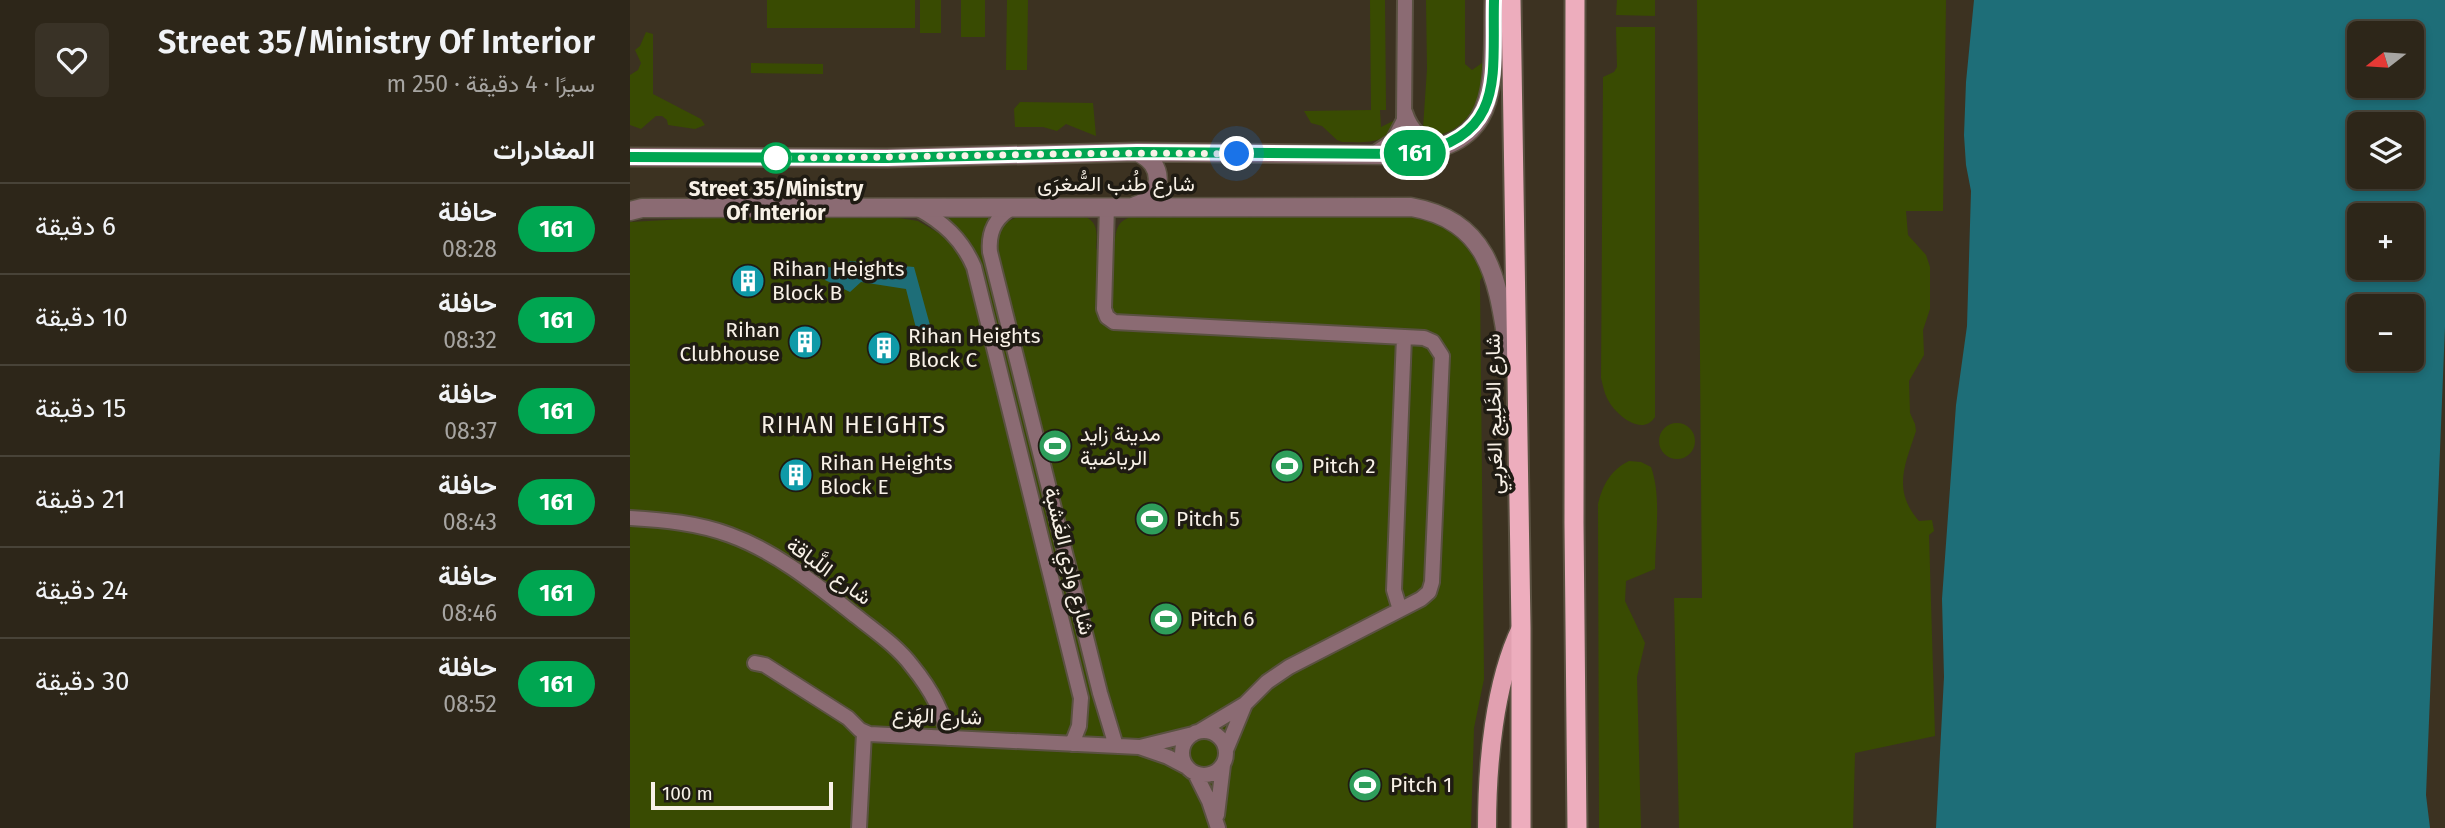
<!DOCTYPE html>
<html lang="ar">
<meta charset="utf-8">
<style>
:root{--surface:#2d2619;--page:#393226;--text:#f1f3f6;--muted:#a7a5a2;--line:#484338}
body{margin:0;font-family:"Fira Sans",Vazirmatn,sans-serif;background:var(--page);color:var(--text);direction:rtl;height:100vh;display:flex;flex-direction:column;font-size:26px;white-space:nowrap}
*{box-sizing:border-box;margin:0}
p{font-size:23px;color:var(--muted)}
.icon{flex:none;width:38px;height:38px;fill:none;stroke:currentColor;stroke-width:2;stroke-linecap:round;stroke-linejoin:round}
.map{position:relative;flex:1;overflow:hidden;direction:ltr}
.side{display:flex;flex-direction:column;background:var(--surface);width:630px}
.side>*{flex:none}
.badge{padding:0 14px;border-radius:23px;font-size:24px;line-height:46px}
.needle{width:46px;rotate:253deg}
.tools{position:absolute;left:1717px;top:21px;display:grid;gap:14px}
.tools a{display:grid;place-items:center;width:77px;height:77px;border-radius:10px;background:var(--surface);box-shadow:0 4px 10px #0003,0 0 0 2px var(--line);font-size:35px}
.scale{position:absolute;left:21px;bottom:18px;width:182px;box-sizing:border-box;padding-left:7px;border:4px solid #f8f1e7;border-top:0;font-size:19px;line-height:24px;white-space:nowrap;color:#f8f1e7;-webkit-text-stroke:5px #1f1b13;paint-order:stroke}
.you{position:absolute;width:35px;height:35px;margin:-18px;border:5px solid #fff;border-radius:50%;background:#1a73e8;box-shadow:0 0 0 10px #1a73e833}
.map>.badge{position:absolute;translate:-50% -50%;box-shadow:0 0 0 4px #fff}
h2{padding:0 35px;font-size:26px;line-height:63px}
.round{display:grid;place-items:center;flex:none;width:74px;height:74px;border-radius:10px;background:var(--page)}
.overview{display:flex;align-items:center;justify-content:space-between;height:119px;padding:0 35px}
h1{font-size:33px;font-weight:600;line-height:52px}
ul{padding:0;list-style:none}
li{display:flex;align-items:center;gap:21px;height:91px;padding:0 35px;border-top:2px solid var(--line)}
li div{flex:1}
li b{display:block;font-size:26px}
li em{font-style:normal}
li .badge{min-width:77px;font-weight:700;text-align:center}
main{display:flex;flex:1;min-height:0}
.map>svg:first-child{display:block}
.green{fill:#394b02}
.water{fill:#1e6e78;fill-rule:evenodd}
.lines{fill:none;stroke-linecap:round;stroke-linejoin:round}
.minor-casing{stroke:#5a5141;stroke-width:18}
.tertiary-casing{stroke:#5a5141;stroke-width:21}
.primary-casing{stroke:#5a5141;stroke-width:21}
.trunk-casing{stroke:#5a5141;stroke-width:23}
.minor{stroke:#8b6b73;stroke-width:14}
.tertiary{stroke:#8b6b73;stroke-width:18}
.primary{stroke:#e1a0b0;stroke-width:18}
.trunk{stroke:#edadbd;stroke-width:19}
.line-casing{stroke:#fff;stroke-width:16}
.line{stroke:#00a651;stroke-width:10}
.walk{stroke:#f8f1e7;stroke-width:7;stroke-dasharray:0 12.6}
.stop-dot{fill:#fff;stroke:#00a651;stroke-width:3.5}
.labels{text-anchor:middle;stroke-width:7;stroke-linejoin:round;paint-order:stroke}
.street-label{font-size:21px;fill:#f8f1e7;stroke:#1f1b13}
.stop-label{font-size:21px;font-weight:bold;fill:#f8f1e7;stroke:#1f1b13}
.poi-label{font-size:21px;fill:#f8f1e7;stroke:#1f1b13;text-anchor:start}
.neighbourhood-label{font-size:23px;letter-spacing:2px;fill:#f8f1e7;stroke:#1f1b13}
</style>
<main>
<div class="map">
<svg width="1815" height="828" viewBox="0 0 1815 828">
<rect width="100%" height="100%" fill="#3c3221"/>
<!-- green -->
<path class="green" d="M137,0H285V28H137Z
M290,0H311V33H290Z
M331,0H355V37H331Z
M377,0H398L397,70H376Z
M740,0H755L756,110H750L751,127L765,120C759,146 734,142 712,142L707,140L692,126L681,123L674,111L741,110Z
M796,0H835V64L842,70L852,63C852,73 852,82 850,92C845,115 823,138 799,135L793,128L797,69Z
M987,0H1025V16L986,15Z
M1067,0H1316L1313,211H1276L1278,235L1296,255L1300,267V309L1293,330L1294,355L1279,381L1280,413L1285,424L1286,431C1275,465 1262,490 1289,521L1302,520L1304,531L1299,535L1305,736L1225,753L1223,828H1049L1044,598H1072Z
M986,27H1025V417C1012,437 986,415 978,400C974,393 973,385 971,378L973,77L984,72L987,67Z
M16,32L23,34V94L71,119L75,125L65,129L38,125L37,120L32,116H26L11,129L0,125V75L8,70L11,63L5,50L10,46Z
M121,63L193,64V74L121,73Z
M390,102L463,103L466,136L436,124L427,131L413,127H385L384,109Z
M309,216H361L354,229L367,234L373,224L387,217L453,216C469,221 467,235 466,249L484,251C486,233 484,220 505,216H788L827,229L856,271L850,281L854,679L844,728L841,828H0V222L73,218L263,217L288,221L314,236L325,227Z
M1029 441a18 18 0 1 1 36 0a18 18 0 1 1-36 0Z
M999,461L1011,462L1021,467C1032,498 1025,537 1025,569L996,581L995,601L1015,643L1007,677L1011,828H969L968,504C973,484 981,470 999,461Z"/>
<!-- water -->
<path class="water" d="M1344,0H1815V327L1796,795L1800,828H1306L1314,677L1312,599L1326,405L1337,326L1341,191L1336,165L1334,135L1336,82ZM1782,33V86H1729V33ZM1782,124V177H1729V124ZM1729,215H1782V268H1729ZM1729,306H1782V359H1729Z
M220,261L284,267L303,336L289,340L276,289L231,282L220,292L195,280L194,267L215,268Z"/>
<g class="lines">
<defs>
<path id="minor" d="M775,112C781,131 793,143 814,145
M742,155L763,141L774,120L775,0
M477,206L474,309L477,317L484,322L794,338L803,342L812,356L802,582L799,592L791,599L659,667L637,682L615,704L570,731
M384,207C366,216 358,232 360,252L470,693L486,746
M287,208C313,222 332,239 344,267L451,698L449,726L442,744
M0,518C34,520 68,523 100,535C147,552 188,586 226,616C246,632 267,646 282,666C299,687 314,712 318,738
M770,610L764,590L774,337
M125,663L135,665L218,718L230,730L239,734L509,747L538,757L557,767
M552 753a22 22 0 1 1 44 0a22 22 0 1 1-44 0Z
M510,747L563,734
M596,750L615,704
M565,773L579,801L588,828
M587,815L593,765
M229,828L234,733"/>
<path id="tertiary" d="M0,157L257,158L507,152L759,155C874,151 862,90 864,0
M505,206C534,198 536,163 507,152
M0,211L12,208L781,207C868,222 868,293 881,365"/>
<path id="primary" d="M857,828C857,766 864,683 891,628"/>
<path id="trunk" d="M881,0L891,628V828
M945,0L944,523L947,828"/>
</defs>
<!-- minor casing -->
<use href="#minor" class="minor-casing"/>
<!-- tertiary casing -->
<use href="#tertiary" class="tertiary-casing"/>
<!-- primary casing -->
<use href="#primary" class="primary-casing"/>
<!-- trunk casing -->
<use href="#trunk" class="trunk-casing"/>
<!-- minor -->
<use href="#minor" class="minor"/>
<!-- tertiary -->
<use href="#tertiary" class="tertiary"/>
<!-- primary -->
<use href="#primary" class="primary"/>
<!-- trunk -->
<use href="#trunk" class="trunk"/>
</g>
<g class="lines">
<defs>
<path id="line" d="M0,157L257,158L507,152L782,154C877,136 862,77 864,0"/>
</defs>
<!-- line casing -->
<use href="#line" class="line-casing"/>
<!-- line -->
<use href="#line" class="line"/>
<!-- walk -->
<path class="walk" d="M146,158C300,158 453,151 607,154"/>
</g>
<!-- icons -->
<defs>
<symbol id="building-disc" viewBox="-11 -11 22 22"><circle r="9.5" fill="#0f9aa8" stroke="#1f1b13"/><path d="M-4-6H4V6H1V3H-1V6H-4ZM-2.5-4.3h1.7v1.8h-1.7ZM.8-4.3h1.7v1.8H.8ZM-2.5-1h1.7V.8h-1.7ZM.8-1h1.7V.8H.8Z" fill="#fff"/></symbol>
<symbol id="stadium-disc" viewBox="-11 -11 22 22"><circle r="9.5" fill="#2e9e5b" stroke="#1f1b13"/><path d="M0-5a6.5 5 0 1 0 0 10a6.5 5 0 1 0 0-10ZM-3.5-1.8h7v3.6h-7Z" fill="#fff"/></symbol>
</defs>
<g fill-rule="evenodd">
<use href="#building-disc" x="99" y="262" width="38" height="38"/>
<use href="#building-disc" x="156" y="323" width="38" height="38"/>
<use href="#building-disc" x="235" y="329" width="38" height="38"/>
<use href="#stadium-disc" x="406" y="427" width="38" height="38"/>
<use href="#stadium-disc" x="638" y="447" width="38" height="38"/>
<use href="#building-disc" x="147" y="456" width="38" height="38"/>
<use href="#stadium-disc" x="503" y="500" width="38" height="38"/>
<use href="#stadium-disc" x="517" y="600" width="38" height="38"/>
<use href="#stadium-disc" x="716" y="766" width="38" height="38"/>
</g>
<!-- markers -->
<circle class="stop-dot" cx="146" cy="158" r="14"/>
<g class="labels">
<!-- street labels -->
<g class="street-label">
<text x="486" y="191">شارع طُنب الصُّغرَى</text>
<text transform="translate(864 414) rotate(-91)" y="7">شارع الخَلِيج العَربِي</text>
<text transform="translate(439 561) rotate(76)" y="7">شارع وادِي الغَشبة</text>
<text transform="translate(199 571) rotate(36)" y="7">شارع اللَّباقة</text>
<text transform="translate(307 716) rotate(2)" y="7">شارع الهَزع</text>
</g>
<!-- stop labels -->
<g class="stop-label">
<text x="146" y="196">Street 35/Ministry<tspan x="146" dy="24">Of Interior</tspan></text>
</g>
<!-- poi labels -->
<g class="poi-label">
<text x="142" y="276">Rihan Heights<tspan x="142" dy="24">Block B</tspan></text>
<text x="150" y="337" text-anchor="end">Rihan<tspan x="150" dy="24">Clubhouse</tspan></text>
<text x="278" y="343">Rihan Heights<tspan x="278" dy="24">Block C</tspan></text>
<text x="450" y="441">مدينة زايد<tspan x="450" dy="24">الرياضية</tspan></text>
<text x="190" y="470">Rihan Heights<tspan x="190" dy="24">Block E</tspan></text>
<text x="682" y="473">Pitch 2</text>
<text x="546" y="526">Pitch 5</text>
<text x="560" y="626">Pitch 6</text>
<text x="760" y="792">Pitch 1</text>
</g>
<!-- neighbourhood labels -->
<g class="neighbourhood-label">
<text x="224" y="433">RIHAN HEIGHTS</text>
</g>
</g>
</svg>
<div class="tools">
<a><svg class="needle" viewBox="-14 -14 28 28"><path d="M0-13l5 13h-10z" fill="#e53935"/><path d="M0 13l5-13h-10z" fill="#a7a5a2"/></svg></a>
<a><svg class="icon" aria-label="layers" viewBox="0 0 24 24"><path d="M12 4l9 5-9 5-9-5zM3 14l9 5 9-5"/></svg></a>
<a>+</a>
<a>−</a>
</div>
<div class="scale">100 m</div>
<div class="you" style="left:607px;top:154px"></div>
<b class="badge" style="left:785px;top:153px;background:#00a651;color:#fff">161</b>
</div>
<section class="side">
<div class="overview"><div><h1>Street 35/Ministry Of Interior</h1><p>سيرًا · 4 دقيقة · 250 m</p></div><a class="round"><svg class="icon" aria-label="heart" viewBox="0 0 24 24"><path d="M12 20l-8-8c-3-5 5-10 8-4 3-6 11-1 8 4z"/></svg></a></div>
<h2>المغادرات</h2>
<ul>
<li><span class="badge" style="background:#00a651;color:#fff">161</span><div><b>حافلة</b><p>08:28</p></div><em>6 دقيقة</em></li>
<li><span class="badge" style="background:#00a651;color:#fff">161</span><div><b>حافلة</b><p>08:32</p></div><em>10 دقيقة</em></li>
<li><span class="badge" style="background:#00a651;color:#fff">161</span><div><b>حافلة</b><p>08:37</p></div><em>15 دقيقة</em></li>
<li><span class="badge" style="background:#00a651;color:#fff">161</span><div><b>حافلة</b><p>08:43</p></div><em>21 دقيقة</em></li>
<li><span class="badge" style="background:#00a651;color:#fff">161</span><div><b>حافلة</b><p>08:46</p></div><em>24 دقيقة</em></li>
<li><span class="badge" style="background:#00a651;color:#fff">161</span><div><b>حافلة</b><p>08:52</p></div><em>30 دقيقة</em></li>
</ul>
</section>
</main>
